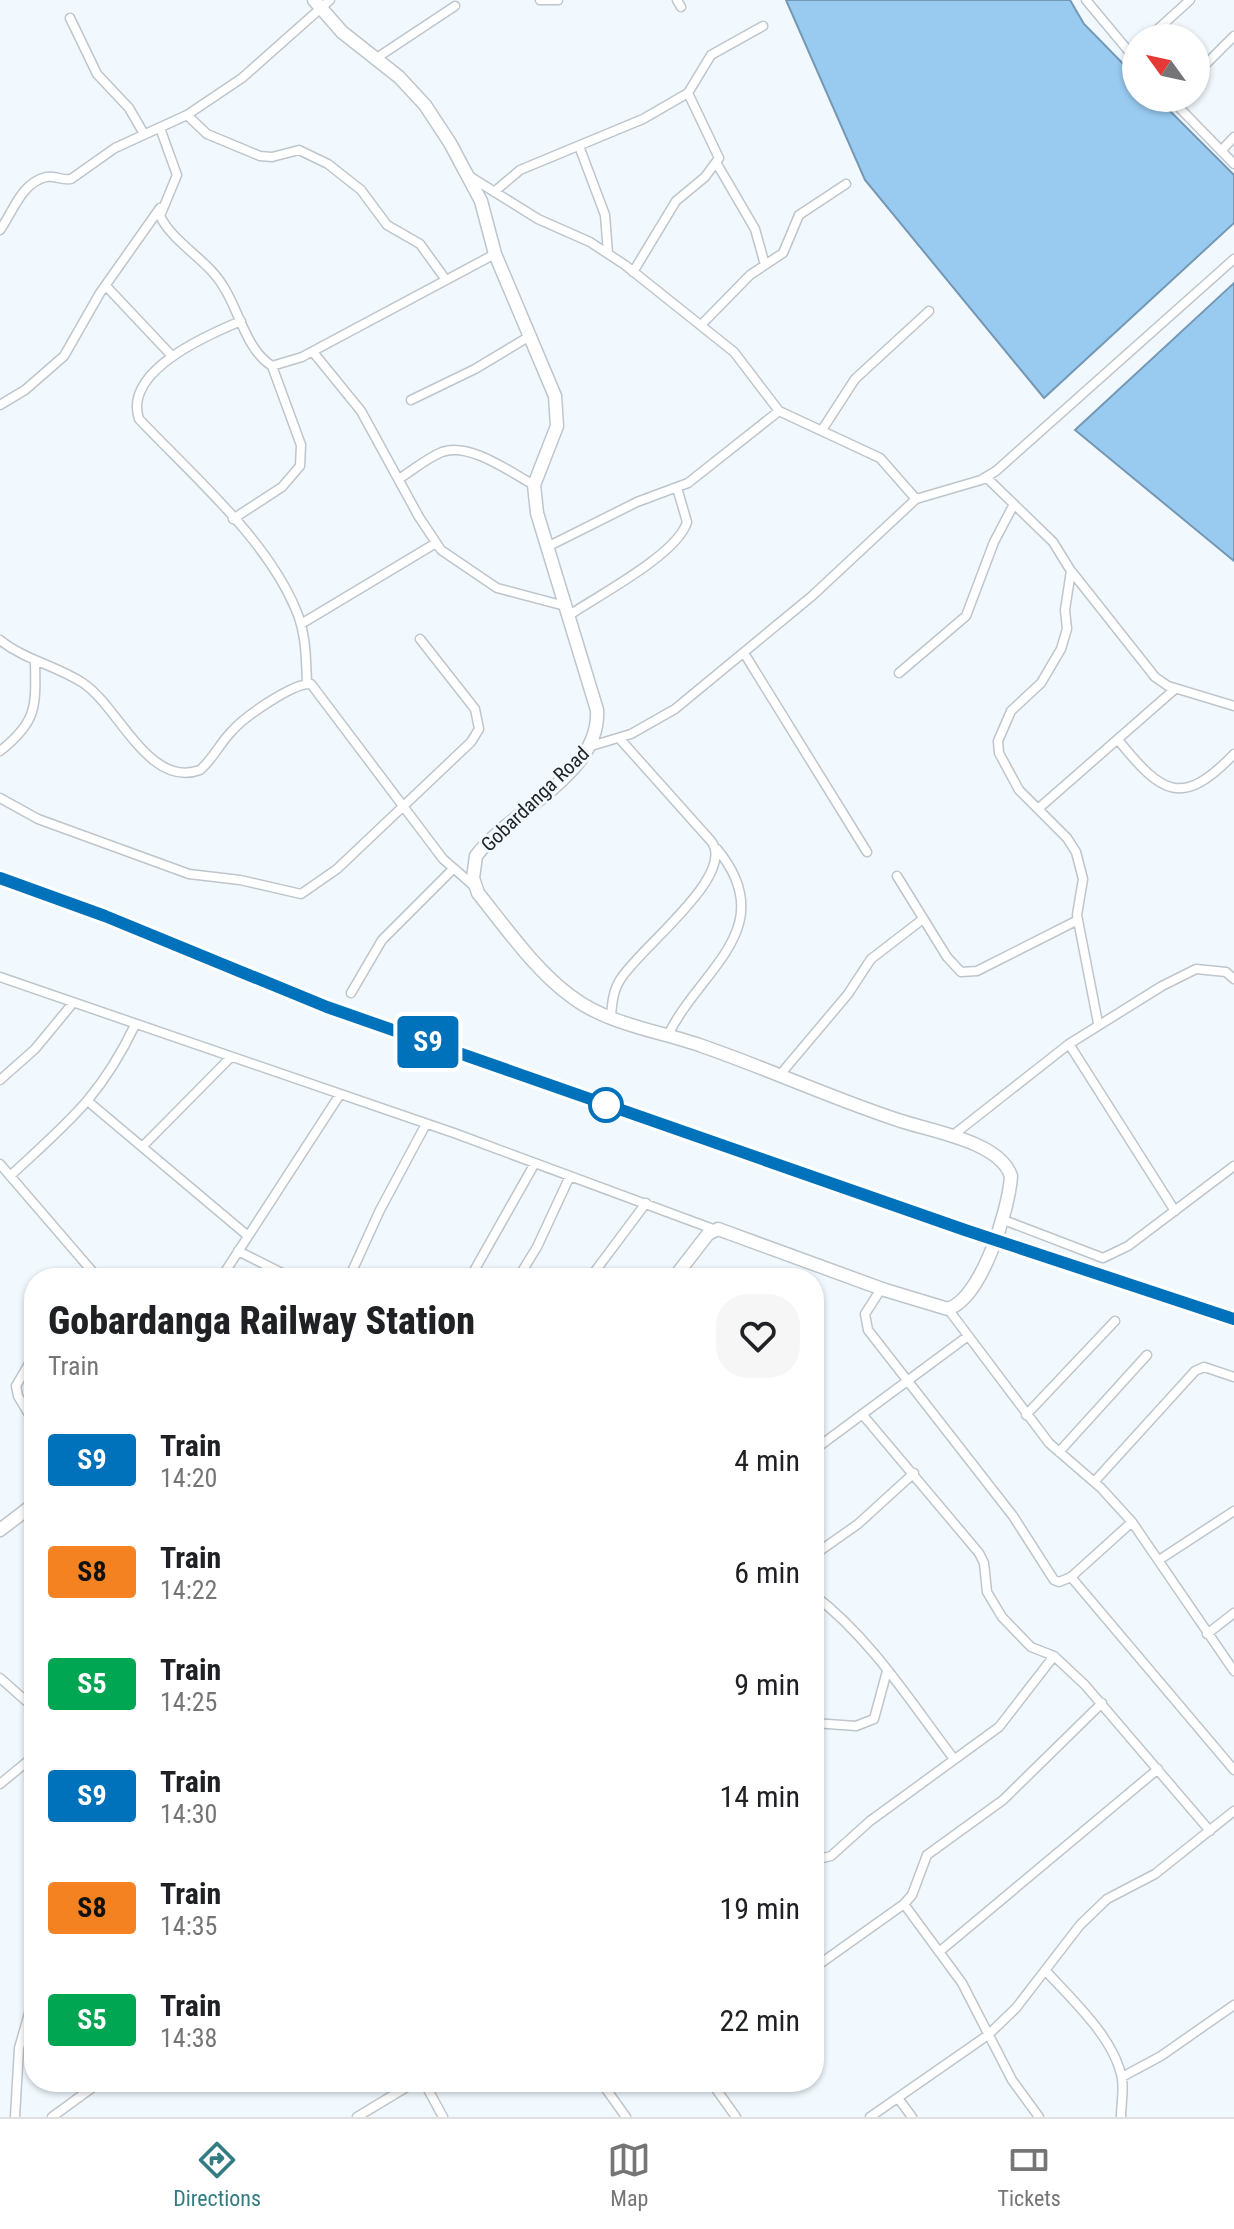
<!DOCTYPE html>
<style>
:root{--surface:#fff;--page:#f6f6f6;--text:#202124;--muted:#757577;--line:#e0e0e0;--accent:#337c82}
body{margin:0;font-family:"Roboto Condensed",sans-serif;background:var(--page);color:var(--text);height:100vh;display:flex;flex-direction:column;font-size:30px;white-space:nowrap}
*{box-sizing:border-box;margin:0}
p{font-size:26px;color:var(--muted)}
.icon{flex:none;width:44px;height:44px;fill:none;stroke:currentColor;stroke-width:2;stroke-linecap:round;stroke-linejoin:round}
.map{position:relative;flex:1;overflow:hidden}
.sheet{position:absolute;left:24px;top:1268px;width:800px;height:824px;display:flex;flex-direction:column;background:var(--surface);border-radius:32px;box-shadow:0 2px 6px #0004}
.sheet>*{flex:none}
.badge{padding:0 16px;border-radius:6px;font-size:28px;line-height:52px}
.needle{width:52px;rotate:303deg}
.buttons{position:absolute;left:1122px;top:24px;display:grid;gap:16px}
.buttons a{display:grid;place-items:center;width:88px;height:88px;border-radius:50%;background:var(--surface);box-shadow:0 2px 6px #0004;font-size:40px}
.map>.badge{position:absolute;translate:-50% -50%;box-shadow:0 0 0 4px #fff}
.round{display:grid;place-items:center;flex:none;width:84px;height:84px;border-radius:32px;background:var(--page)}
.head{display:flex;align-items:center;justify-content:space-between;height:136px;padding:0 24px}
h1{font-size:38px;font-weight:800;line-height:60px}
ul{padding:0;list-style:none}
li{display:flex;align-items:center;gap:24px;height:112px;padding:0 24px}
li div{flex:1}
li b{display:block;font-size:30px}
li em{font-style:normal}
li .badge{min-width:88px;font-weight:700;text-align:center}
.tab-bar{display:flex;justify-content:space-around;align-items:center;height:112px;border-top:2px solid var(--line);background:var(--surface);font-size:22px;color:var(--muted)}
.tab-bar a{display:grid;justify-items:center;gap:4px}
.tab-bar .active{color:var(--accent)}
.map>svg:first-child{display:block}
.water{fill:#99cbf1;stroke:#7498b4;stroke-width:2}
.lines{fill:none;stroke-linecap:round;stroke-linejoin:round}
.street-casing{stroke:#bec5cb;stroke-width:11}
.secondary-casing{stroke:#bec5cb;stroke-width:15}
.street{stroke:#fff;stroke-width:8}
.secondary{stroke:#fff;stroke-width:12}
.rail{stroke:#6c7174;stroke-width:3;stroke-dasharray:10 10;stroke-linecap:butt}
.line-casing{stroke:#fff;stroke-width:18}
.line{stroke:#0072bc;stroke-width:12}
.stop-dot{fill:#fff;stroke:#0072bc;stroke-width:4}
.labels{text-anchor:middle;stroke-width:6;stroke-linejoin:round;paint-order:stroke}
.street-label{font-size:20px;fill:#1f2224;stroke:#f1f9ff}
</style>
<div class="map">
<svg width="1234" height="2117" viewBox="0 0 1234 2117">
<rect width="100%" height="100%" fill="#f1f9ff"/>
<!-- water -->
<path class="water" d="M786,0H1070L1084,24L1136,77V98H1157L1234,175V223L1044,398L865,180Z
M1234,283V561L1075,430Z"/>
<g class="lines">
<defs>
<path id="street" d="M540,0H558
M677,0L681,7
M1086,0L1136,60
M70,18L97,74L129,108L144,134
M1148,38L1190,0
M375,59L455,6
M1196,74L1234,36
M1170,98L1234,164
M187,115L207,134L260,156L272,157L299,150L328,164L361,190L387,225L420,244L446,280
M160,128L177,175L160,216C174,244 207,259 223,286C239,310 246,350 272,366L302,357L495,254
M579,146L605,215L608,253
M1221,151L1234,137
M717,164L755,229L765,265
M469,176L538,219L590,242L625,265L734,352L779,411
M494,192L520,170L643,119L688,93L711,55L763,26
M0,230C13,212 21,183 46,177C55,175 62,181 71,179L115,148L187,115L242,78L330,0
M633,272L676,201L705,177L719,158L688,93
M106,286L172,356
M241,321C207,335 123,371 139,419C191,474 267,539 296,610C306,633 306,658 307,683
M701,325L750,275L783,253L799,215L846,184
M313,352L361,411L419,517L441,550L497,588L565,606
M411,400L475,369L530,336
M0,405L25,390L64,356L100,293L160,208
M822,430L855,379L929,311
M986,477L1053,542L1071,571L1065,610L1067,629L1061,649L1041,683L1011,711L998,741L999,753L1019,790L1067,838L1076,852L1083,879L1077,915L1098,1023
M399,479C413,470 427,458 442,452C470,442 510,472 534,485
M233,519L282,487L300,466L301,445L272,366
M547,547L637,502L688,483L779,411L880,458L916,499
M1072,572L1155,677L1168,686L1234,706
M568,616C597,596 677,555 687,522L677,488
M301,624L436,543
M0,640C25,660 57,666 83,683C119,707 149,789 200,770C213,759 220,743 232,731C244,717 294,682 311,684L443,859L474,886
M744,653L867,852
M899,673L966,616L994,542L1014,504
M1119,741C1162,794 1182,808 1234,754
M591,746L631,734L675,709L812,596L916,499L981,480L996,471L1234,259
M0,751C37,722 36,707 35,662
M0,798L38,819L189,874L240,880L301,894L337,869L471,742L479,729L475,709L420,639
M1039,808L1175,689
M897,876L947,957L961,972L977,971L1078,920
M0,977L454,1133L713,1229
M351,993L382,940L453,869
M611,1016C612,1004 613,991 620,980C638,949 738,875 711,841L619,738
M668,1035C700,969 782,928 717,849
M1069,1044L1175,1211
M779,1076L848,994L871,959L923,919
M0,1080L35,1049L73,1003
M90,1103L248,1236
M952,1136L1069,1044L1162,986L1196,969L1226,972L1234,979
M143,1146L230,1058
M0,1164L98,1278
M10,1176C68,1122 100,1098 135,1025
M1001,1219L1103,1258L1128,1246L1234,1166
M238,1251L292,1278
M221,1278L339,1096
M349,1278L380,1210L426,1124
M470,1278L535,1163
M518,1278L537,1247L570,1176
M590,1278L646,1203
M881,1289L865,1314L868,1330L1013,1516L1054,1580L1059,1582L1071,1577L1132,1522
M948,1309L1049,1443L1101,1488L1132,1522L1234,1671
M34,1355L16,1386L18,1396L34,1423
M862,1414L979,1553L984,1563L987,1592L1002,1617L1031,1647L1054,1656L1085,1685L1210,1831
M1026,1415L1115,1321
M814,1450L968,1336
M1059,1452L1147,1355
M1094,1482L1195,1371L1204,1367L1234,1377
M814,1555L858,1524L914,1473
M1159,1560L1234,1511
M1071,1577L1234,1770
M814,1595C871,1638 912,1704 954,1759
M1207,1634L1234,1613
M0,1678L34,1708
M814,1723L856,1726L874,1719L887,1671
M0,1784L34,1756
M814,1860L831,1856L870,1821L999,1727L1054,1656
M904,1904L962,1983L1012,2080L1039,2117
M939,1952L1158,1769
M814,1968L904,1904L912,1895L927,1855L1003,1800L1102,1703
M1045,1970C1071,1999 1115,2038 1122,2079C1124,2091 1121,2104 1121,2117
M1122,2077L1161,2056L1234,2005
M424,2082L443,2117
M601,2082L626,2117
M711,2082L736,2117
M898,2098L912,2117
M15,2117L19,2048L34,1996
M52,2117L100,2082
M357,2117L415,2082
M870,2117L988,2035L1016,2008L1080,1925L1107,1899L1155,1874L1234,1811"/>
<path id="secondary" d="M314,0L342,32L399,77L425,105L450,143L481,201L495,254L555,396L557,426L534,485L537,513L597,710C601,775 510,810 476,856L473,878L478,893C506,928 536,971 572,997C609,1025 660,1031 702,1046C769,1069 833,1099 901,1121C932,1131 1000,1142 1011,1176C1009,1209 982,1298 948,1309L885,1290L718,1229L708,1234L674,1278
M0,1530L34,1504"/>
</defs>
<!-- street casing -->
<use href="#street" class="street-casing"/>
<!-- secondary casing -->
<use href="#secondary" class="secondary-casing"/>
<!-- street -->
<use href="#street" class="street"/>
<!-- secondary -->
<use href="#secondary" class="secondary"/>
<!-- rail -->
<path class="rail" d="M0,878L105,916L327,1007L995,1240L1234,1319"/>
</g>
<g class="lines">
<defs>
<path id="line" d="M0,878L105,916L327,1007L965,1230L1234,1319"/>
</defs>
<!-- line casing -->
<use href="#line" class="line-casing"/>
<!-- line -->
<use href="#line" class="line"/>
</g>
<!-- markers -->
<circle class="stop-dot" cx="606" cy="1105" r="16"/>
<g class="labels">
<!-- street labels -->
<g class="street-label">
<text transform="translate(535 799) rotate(-44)" y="7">Gobardanga Road</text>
</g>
</g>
</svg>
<div class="buttons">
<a><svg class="needle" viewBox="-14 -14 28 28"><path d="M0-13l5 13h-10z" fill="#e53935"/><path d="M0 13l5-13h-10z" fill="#757577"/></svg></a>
</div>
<b class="badge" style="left:428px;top:1042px;background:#0072bc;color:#fff">S9</b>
<section class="sheet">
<div class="head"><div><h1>Gobardanga Railway Station</h1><p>Train</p></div><a class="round"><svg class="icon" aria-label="heart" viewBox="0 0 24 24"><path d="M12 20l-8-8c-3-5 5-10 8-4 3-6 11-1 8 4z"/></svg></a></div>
<ul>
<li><span class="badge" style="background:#0072bc;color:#fff">S9</span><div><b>Train</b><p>14:20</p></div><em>4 min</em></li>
<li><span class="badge" style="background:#f58220;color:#111">S8</span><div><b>Train</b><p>14:22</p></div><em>6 min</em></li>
<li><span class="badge" style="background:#00a651;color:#fff">S5</span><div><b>Train</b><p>14:25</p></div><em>9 min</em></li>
<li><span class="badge" style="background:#0072bc;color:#fff">S9</span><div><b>Train</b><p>14:30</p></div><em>14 min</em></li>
<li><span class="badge" style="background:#f58220;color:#111">S8</span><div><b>Train</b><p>14:35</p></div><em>19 min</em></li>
<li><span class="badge" style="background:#00a651;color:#fff">S5</span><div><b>Train</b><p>14:38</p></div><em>22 min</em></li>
</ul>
</section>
</div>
<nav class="tab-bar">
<a class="active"><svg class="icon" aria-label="directions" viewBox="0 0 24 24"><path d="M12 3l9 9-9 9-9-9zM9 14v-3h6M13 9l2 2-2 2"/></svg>Directions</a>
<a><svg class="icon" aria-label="map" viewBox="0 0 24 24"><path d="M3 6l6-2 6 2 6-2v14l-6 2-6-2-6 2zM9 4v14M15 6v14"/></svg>Map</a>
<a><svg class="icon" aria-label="tickets" viewBox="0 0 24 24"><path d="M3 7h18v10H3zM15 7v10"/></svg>Tickets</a>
</nav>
